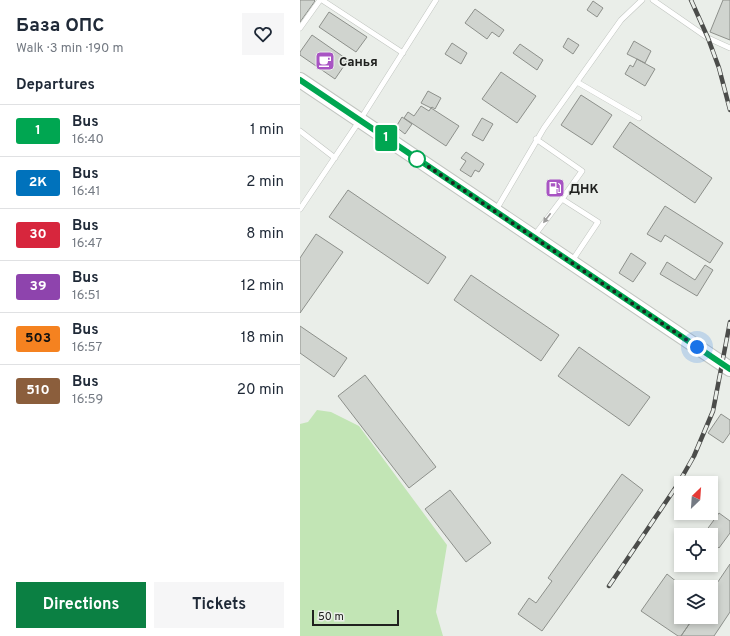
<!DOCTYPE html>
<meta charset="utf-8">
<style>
:root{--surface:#fff;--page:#f6f6f7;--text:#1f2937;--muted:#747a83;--line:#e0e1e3;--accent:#0b8043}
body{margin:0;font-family:Overpass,sans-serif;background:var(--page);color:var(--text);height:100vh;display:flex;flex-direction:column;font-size:15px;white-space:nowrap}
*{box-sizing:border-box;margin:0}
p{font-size:13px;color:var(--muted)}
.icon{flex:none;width:22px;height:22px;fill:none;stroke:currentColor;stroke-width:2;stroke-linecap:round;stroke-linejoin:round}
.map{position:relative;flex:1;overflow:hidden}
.details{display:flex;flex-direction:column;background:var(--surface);width:300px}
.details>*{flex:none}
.badge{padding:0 8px;border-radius:3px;font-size:14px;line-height:26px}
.needle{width:26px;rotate:25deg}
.buttons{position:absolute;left:374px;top:476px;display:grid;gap:8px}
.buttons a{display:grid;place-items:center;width:44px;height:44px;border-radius:0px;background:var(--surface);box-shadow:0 2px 6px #0003;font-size:20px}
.scale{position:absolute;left:12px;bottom:10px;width:87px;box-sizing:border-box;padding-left:4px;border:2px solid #20211f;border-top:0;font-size:11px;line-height:14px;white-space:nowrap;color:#20211f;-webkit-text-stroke:3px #eaeee9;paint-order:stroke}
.you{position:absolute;width:20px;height:20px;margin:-10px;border:3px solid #fff;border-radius:50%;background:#1a73e8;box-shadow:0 0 0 6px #1a73e833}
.map>.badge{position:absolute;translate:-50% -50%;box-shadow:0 0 0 2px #fff}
h2{padding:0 16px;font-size:15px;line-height:36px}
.round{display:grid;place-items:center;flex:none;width:42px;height:42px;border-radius:0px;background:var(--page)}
.head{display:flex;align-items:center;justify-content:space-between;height:68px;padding:0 16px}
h1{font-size:19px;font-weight:700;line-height:30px}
.button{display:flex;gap:8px;margin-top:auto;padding:8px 16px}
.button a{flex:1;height:46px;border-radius:0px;background:var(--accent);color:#fff;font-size:16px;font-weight:700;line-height:46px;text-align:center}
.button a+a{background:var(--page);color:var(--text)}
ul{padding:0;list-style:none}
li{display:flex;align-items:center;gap:12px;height:52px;padding:0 16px;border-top:1px solid var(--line)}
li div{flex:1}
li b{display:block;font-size:15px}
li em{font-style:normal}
li .badge{min-width:44px;font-weight:700;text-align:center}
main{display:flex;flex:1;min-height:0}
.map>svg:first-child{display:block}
.green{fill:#c2e5b5}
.building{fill:#d0d4cf;stroke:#8d908b}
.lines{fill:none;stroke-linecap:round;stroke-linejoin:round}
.service-casing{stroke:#c1c5c0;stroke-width:6}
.secondary-casing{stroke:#c1c5c0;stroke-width:16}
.service{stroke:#fff;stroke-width:5}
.secondary{stroke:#fff;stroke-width:14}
.rail-casing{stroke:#4b4c4a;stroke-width:4.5}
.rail{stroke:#eaeee9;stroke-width:3;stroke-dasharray:9;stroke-linecap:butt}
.oneway{fill:#9b9b9a}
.line-casing{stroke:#fff;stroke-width:9}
.line{stroke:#00a651;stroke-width:6}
.walk{stroke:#20211f;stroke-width:4;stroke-dasharray:0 7.2}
.stop-dot{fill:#fff;stroke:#00a651;stroke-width:2}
.labels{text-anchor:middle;stroke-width:3;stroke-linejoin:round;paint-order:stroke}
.poi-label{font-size:13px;font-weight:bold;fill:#20211f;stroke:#eaeee9;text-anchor:start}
</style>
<main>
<section class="details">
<div class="head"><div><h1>База ОПС</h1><p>Walk · 3 min · 190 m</p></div><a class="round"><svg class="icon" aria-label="heart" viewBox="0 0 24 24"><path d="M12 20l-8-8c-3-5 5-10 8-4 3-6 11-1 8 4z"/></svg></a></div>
<h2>Departures</h2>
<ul>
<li><span class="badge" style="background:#00a651;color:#fff">1</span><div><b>Bus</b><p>16:40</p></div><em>1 min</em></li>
<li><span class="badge" style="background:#0072bc;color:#fff">2К</span><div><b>Bus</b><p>16:41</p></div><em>2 min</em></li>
<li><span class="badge" style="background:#d7263d;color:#fff">30</span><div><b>Bus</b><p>16:47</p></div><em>8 min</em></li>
<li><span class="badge" style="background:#8e44ad;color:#fff">39</span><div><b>Bus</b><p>16:51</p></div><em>12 min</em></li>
<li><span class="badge" style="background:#f58220;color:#111">503</span><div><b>Bus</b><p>16:57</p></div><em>18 min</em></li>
<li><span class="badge" style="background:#8b5e3c;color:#fff">510</span><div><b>Bus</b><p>16:59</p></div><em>20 min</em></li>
</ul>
<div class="button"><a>Directions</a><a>Tickets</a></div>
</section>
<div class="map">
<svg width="430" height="636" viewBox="0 0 430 636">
<rect width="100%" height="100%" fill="#eaeee9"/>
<!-- green -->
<path class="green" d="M17,410L31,412L59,426L147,545L136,612L143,636H0V424L8,422Z"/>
<!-- building -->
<path class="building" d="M0,0H14L15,1L0,22Z
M423,0H430V40L410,32Z
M293,1L303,8L297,17L287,10Z
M175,9L204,30L199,37L192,32L187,39L165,23Z
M29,12L67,37L56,52L19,27Z
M12,35L48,60L35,79L0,55V52Z
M268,38L279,45L273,54L263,47Z
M334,41L351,51L345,63L327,54Z
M152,43L167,53L161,64L145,54Z
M220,44L243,60L237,70L213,53Z
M337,59L355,69L345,86L325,74L330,65L333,67Z
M201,72L236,96L217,123L182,99Z
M128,91L141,98L135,109L132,107L131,108L121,103Z
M281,95L312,115L292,145L261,125Z
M121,106L129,111L131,108L159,126L146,146L104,118L108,112L114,116Z
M102,117L112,124L105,134L96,127Z
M182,118L193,124L183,141L172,135Z
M330,122L412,178L395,203L313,147Z
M166,152L184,164L179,172L175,170L171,177L160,170L166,161L161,158Z
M48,190L146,257L128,284L29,217Z
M365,206L423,243L410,263L365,235L361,242L347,234Z
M16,234L43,252L0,313V258Z
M331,253L346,263L333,282L319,273Z
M367,262L395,280L405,265L413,270L397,296L360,274Z
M171,275L259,335L241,361L154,300Z
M0,326L47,358L34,377L0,353Z
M279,347L350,397L329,426L258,376Z
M65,375L136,467L109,488L38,396Z
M421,414L430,420V433L423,443L408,433Z
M322,474L343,490L242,631L218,614L229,598L236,603L252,581L248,578Z
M150,490L191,543L166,562L125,509Z
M419,513L430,521V533L419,548L411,541V535H403Z
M430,564V612L414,636H381L394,617H411V592Z
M367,574L383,587H381V603L378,609L381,611V617H389L392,620L381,636H378L341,611Z"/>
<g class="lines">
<defs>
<path id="service" d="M22,0L103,53
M353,0L408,38L430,48
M0,28L20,0
M277,82L339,118
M0,131L35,158
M236,139L282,171L262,199
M0,209L60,120L136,0
M196,210L244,128L321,20L342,0
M234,236L262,199L298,222L272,261"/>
<path id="secondary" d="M0,80L430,369"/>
</defs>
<!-- service casing -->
<use href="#service" class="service-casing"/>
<!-- secondary casing -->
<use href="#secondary" class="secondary-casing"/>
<!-- service -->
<use href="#service" class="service"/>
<!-- secondary -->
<use href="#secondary" class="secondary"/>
<defs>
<path id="rail" d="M391,0L408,38L419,68L430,110
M309,586L378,484L394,456L413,411L430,322"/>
</defs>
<!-- rail casing -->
<use href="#rail" class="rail-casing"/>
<!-- rail -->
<use href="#rail" class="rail"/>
</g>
<!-- one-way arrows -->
<defs><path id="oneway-solid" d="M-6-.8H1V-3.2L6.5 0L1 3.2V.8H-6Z"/></defs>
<use class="oneway" href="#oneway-solid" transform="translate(247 218) rotate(127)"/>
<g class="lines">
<defs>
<path id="line" d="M0,80L430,369"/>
</defs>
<!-- line casing -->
<use href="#line" class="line-casing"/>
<!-- line -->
<use href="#line" class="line"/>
<!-- walk -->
<path class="walk" d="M117,159L397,347"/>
</g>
<!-- icons -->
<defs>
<symbol id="cafe-square" viewBox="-11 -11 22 22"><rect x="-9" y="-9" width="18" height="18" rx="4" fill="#a854c3" stroke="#eaeee9"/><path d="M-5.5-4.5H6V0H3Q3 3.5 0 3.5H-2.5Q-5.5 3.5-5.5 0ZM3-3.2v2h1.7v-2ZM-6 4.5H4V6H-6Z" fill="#fff"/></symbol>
<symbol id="fuel-square" viewBox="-11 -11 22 22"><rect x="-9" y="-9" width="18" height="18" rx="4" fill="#a854c3" stroke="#eaeee9"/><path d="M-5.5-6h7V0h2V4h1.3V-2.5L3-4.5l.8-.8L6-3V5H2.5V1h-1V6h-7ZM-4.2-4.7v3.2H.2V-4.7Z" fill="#fff"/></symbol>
</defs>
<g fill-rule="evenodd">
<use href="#cafe-square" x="14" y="50" width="22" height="22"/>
<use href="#fuel-square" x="244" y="177" width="22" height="22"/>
</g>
<!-- markers -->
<circle class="stop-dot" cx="117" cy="159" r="8"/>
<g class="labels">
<!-- poi labels -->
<g class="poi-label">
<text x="39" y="66">Санья</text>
<text x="269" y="193">ДНК</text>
</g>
</g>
</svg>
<div class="buttons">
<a><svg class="needle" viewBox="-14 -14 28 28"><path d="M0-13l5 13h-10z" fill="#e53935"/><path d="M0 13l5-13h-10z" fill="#747a83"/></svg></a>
<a><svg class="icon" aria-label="locate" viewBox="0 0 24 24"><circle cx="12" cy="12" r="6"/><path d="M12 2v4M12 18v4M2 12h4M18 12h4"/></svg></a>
<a><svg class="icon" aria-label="layers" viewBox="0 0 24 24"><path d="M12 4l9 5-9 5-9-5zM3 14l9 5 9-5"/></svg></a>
</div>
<div class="scale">50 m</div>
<div class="you" style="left:397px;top:347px"></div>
<b class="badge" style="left:86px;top:138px;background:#00a651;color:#fff">1</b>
</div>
</main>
